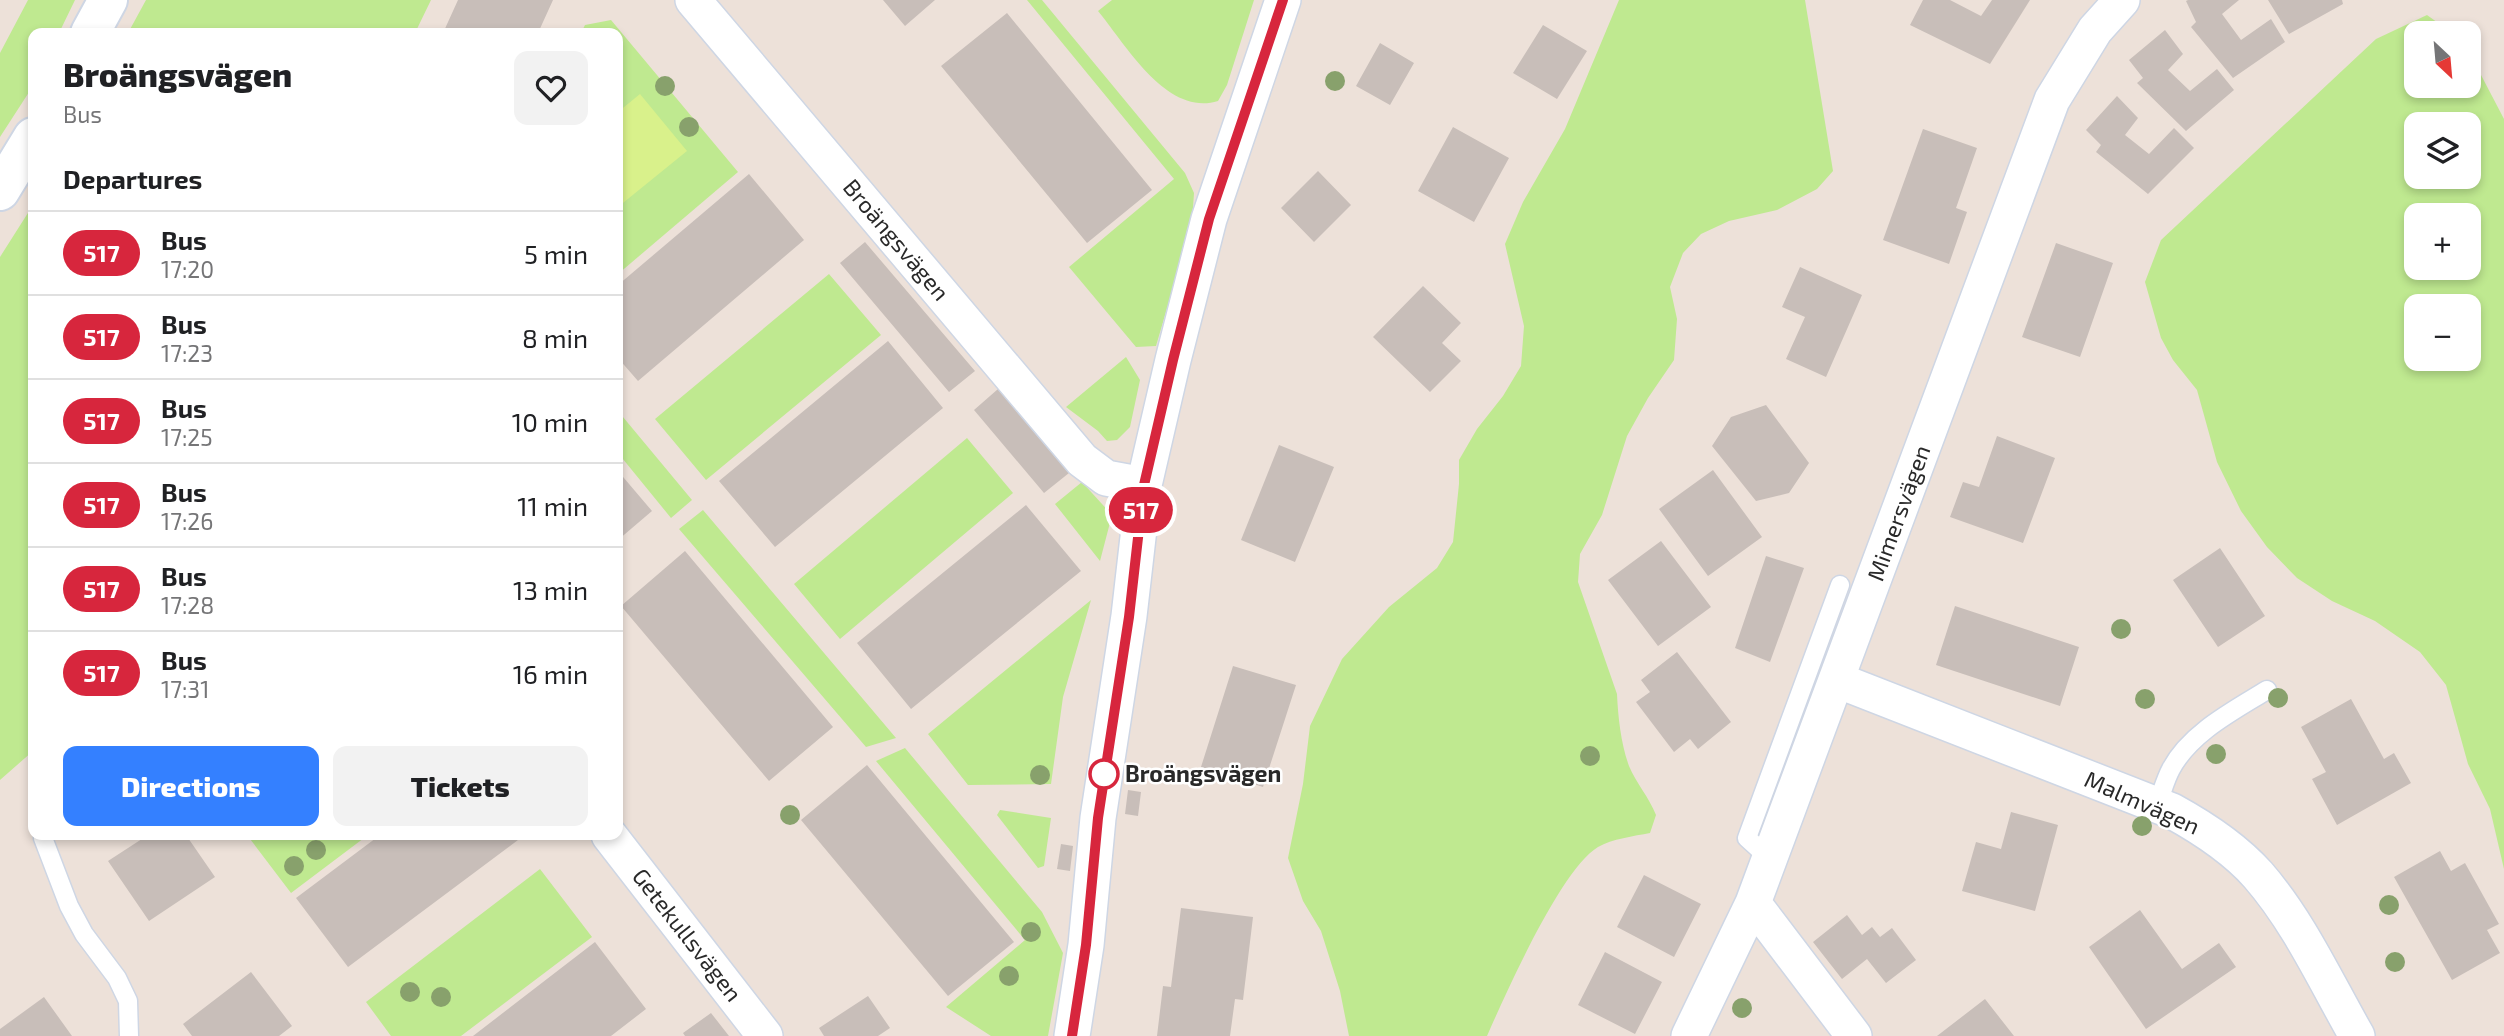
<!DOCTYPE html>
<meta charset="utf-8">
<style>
:root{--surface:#fff;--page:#f2f2f2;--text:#202124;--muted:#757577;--line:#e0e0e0;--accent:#3480ff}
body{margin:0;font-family:"Exo 2",sans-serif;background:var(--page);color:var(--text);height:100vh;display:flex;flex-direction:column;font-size:26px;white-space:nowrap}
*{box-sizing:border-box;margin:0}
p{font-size:23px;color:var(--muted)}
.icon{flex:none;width:38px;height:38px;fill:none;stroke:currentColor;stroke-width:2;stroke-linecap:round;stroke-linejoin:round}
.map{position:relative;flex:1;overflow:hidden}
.drawer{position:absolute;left:28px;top:28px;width:595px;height:812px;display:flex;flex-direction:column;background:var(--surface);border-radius:14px;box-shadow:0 4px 10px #0003}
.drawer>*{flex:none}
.badge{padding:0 14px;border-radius:23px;font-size:24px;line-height:46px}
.needle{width:46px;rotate:154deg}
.fabs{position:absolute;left:2404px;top:21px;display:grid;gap:14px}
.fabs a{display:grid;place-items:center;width:77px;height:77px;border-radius:14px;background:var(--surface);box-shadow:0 4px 10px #0003;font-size:35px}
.map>.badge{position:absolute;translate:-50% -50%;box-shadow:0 0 0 4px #fff}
h2{padding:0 35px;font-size:26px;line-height:63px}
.round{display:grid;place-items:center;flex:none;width:74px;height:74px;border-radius:14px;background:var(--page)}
.overview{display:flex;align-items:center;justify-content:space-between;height:119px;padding:0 35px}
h1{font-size:33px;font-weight:800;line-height:52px}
.action{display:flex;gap:14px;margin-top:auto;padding:14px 35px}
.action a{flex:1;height:80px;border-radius:14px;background:var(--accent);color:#fff;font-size:28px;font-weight:800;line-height:80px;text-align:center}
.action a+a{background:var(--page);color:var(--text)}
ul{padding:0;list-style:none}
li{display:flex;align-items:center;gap:21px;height:84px;padding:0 35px;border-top:2px solid var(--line)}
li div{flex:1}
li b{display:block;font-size:26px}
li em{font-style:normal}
li .badge{min-width:77px;font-weight:700;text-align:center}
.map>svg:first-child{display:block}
.green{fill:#bfe990;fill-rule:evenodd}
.pitch{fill:#d9f18b}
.building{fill:#c8beb9}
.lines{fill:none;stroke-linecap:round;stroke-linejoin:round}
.lane-casing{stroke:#ced6e4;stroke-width:21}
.street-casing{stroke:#ced6e4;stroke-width:38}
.secondary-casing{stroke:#ced6e4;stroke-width:42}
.lane{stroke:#fff;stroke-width:18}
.street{stroke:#fff;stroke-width:35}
.secondary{stroke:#fff;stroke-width:38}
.tree{fill:#88a16c}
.line-casing{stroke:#fff;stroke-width:16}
.line{stroke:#d7263d;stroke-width:10}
.stop-dot{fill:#fff;stroke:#d7263d;stroke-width:3.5}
.labels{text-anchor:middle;stroke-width:5;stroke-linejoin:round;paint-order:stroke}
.street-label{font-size:23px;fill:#292929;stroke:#fff}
.stop-label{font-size:23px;font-weight:bold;fill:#292929;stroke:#fff;text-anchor:start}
</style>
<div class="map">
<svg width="2504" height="1036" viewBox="0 0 2504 1036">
<rect width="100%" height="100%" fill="#ede1d9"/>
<!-- green -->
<path class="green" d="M28,0H75L59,33H33V86L0,137V53Z
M146,0H431L415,33H128Z
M1027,0H1042L1185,173L1194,193L1192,223L1156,346L1136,347L1069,267L1174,179Z
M1112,0H1254L1227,85L1218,101C1167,117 1126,45 1098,11Z
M1619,0H1805L1833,171L1817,189L1777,210L1729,221L1701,234L1683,253L1670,287L1677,319L1674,360L1648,398L1627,436L1602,515L1580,554L1578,582L1617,694C1618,717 1621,744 1629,766C1636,783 1649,797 1656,815L1650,833C1634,836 1612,839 1598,847C1561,869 1506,993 1487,1036H1349L1340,991L1321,931L1303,901L1288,858L1303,784L1310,726L1342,659L1389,607L1437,568L1453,542L1459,484V460L1477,429L1503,396L1521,366L1524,326L1505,244L1523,202L1565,129Z
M2427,15L2452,33H2417V86H2469V52L2504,119V869L2490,809L2468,764L2446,685L2420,652L2375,621L2332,601L2297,578L2267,547L2241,511L2217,462L2197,390L2173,360L2161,338L2145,282L2161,240L2376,39ZM2417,124H2469V177H2417ZM2417,215H2469V268H2417ZM2417,306H2469V359H2417Z
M611,20L738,172L618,274V33H581L585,25Z
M33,205V751L0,780V257Z
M829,274L881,335L706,480L655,419Z
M1126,357L1140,380L1130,427L1117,440L1107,441L1098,431L1066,407Z
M618,411L692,500L671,518L618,453Z
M967,438L1013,493L840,639L794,584Z
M1082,482L1112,515L1100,561L1055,504Z
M703,510L896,738L866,747L679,529Z
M1091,600L1063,697L1051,784L968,785L928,734Z
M905,748L1042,912L1063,953L1048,1036H991L946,1007L1025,940L876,761Z
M1000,810L1051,818L1044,866L1038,868L997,815Z
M247,835H368L291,893Z
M540,869L592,937L461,1036H391L366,1002Z"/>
<!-- pitch -->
<path class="pitch" d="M640,94L687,151L618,207V112Z"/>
<!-- building -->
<path class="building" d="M458,0H553L538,33H443Z
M883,0H935L905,26Z
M1923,0H1950L1981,16L1992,0H2030L1990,64L1910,25Z
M2188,0H2239L2222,14L2241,40L2271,19L2285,42L2233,78L2191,27L2196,22L2186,1Z
M2268,0H2342L2343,4L2289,34Z
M1007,13L1152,190L1087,243L941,66Z
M1543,25L1587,51L1557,99L1513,73Z
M2165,30L2183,54L2168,70L2190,91L2217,69L2234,90L2186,131L2137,83L2143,78L2129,60Z
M1380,43L1414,63L1390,105L1356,86Z
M2117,96L2138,118L2125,135L2149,154L2174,128L2194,148L2148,194L2096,152L2101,145L2086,130Z
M1453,127L1509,158L1474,222L1418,191Z
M1923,129L1977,148L1956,208L1967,212L1949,264L1883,240Z
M1318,171L1351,205L1314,242L1281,208Z
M749,174L804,240L638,381L618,358V285Z
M865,242L975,371L949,392L840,263Z
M2056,243L2113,263L2080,357L2022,337Z
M1800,267L1862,295L1826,377L1786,359L1805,317L1782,307Z
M1423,286L1461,323L1442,343L1461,361L1430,392L1373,337Z
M888,341L943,408L775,547L719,481Z
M998,389L1069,473L1044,493L974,410Z
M1766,405L1809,463L1789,493L1756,501L1712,446L1731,417Z
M1997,436L2055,458L2023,543L1950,517L1963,482L1979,487Z
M1279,445L1334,467L1295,562L1241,540Z
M1713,470L1762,537L1708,576L1659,509Z
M618,471L652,511L618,540Z
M1026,505L1081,571L911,709L857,643Z
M1661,541L1711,607L1658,646L1608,580Z
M2220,548L2265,616L2218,647L2173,580Z
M685,551L833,727L769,781L621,606Z
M1766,556L1804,568L1770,662L1735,648Z
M1955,606L2079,647L2060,706L1936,665Z
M1677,652L1731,722L1698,749L1690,739L1674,752L1636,702L1650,692L1641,680Z
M1233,666L1296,685L1263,787L1201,767Z
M2351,699L2384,759L2394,753L2411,783L2337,825L2312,779L2326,772L2301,727Z
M867,765L1014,942L948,996L801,820Z
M1128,790L1141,792L1138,816L1125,814Z
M2011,812L2058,825L2035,911L1962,891L1976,842L2001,849Z
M148,835H186L215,877L149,921L108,861Z
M380,835H514L518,840L348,967L296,898Z
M1061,844L1073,846L1070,871L1057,869Z
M2440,851L2451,871L2465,863L2499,924L2487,930L2500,953L2452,980L2394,877Z
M1644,875L1701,904L1674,957L1617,927Z
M1181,908L1253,917L1243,1000L1235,999L1230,1036H1157L1163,986L1171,987Z
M2140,910L2182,969L2219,943L2236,967L2146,1029L2089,947Z
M1847,915L1862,935L1872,927L1880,937L1892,928L1916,960L1886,983L1867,959L1842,979L1813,942Z
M595,942L646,1009L611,1036H473Z
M1605,952L1662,982L1635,1034L1578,1005Z
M251,972L292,1026L279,1036H192L183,1024Z
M868,996L890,1028L878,1036H824L819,1028Z
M44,997L72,1036H0V1029Z
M1985,999L2014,1036H1937Z
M711,1013L729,1036H685L683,1033Z"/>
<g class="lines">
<defs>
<path id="lane" d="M2157,805C2162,793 2165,780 2171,769C2190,733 2233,711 2267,690
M43,838L69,906L84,934L117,978L128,1001L129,1036
M1769,858L1747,838L1840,585"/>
<path id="street" d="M693,0L1082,460L1106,478L1144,485
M1837,680L2172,811C2203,828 2234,848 2258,875C2299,922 2326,982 2357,1036
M609,835L765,1036
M1753,903L1854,1036
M1072,1036L1086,945L1098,818L1129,616L1144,485L1173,360L1209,219L1283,0
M1689,1036L1753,903L2052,100L2095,30L2122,0"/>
<path id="secondary" d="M90,33L108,0
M0,191L33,137"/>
</defs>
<!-- lane casing -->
<use href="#lane" class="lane-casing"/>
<!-- street casing -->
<use href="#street" class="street-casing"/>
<!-- secondary casing -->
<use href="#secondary" class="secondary-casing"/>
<!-- lane -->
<use href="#lane" class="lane"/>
<!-- street -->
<use href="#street" class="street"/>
<!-- secondary -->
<use href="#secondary" class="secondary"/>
</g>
<!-- trees -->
<g class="tree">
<circle cx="1335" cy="81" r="10"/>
<circle cx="665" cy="86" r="10"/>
<circle cx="689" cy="127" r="10"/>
<circle cx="2121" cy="629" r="10"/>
<circle cx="2278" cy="698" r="10"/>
<circle cx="2145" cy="699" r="10"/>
<circle cx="2216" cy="754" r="10"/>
<circle cx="1590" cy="756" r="10"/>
<circle cx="1040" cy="775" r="10"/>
<circle cx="790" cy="815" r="10"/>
<circle cx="2142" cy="826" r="10"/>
<circle cx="316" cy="850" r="10"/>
<circle cx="294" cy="866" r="10"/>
<circle cx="2389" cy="905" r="10"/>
<circle cx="1031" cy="932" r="10"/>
<circle cx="2395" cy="962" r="10"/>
<circle cx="1009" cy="976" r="10"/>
<circle cx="410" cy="992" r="10"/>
<circle cx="441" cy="997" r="10"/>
<circle cx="1742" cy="1008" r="10"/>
</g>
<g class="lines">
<defs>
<path id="line" d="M1072,1036L1086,945L1098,818L1129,617L1144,485L1173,360L1209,219L1283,0"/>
</defs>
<!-- line casing -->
<use href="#line" class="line-casing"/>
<!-- line -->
<use href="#line" class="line"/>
</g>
<!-- markers -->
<circle class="stop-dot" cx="1104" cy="774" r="14"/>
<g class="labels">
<!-- street labels -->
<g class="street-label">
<text transform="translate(896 240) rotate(50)" y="8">Broängsvägen</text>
<text transform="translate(1899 513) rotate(-70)" y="8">Mimersvägen</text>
<text transform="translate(2142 803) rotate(24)" y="8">Malmvägen</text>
<text transform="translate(687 935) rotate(52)" y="8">Getekullsvägen</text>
</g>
<!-- stop labels -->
<g class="stop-label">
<text x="1125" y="782">Broängsvägen</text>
</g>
</g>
</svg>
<div class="fabs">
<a><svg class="needle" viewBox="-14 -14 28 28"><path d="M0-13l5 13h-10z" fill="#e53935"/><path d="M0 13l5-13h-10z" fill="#757577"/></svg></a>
<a><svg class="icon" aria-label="layers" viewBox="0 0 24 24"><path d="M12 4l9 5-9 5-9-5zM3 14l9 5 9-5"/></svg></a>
<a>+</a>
<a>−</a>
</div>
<b class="badge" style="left:1141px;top:510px;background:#d7263d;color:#fff">517</b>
<section class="drawer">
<div class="overview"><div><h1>Broängsvägen</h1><p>Bus</p></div><a class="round"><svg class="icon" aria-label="heart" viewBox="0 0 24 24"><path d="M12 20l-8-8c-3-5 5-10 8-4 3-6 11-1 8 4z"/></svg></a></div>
<h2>Departures</h2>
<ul>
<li><span class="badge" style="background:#d7263d;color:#fff">517</span><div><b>Bus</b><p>17:20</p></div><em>5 min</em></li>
<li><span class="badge" style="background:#d7263d;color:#fff">517</span><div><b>Bus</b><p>17:23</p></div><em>8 min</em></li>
<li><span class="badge" style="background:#d7263d;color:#fff">517</span><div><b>Bus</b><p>17:25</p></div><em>10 min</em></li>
<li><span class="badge" style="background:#d7263d;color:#fff">517</span><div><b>Bus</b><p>17:26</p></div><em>11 min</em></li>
<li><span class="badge" style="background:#d7263d;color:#fff">517</span><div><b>Bus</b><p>17:28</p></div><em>13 min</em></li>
<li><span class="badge" style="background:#d7263d;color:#fff">517</span><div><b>Bus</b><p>17:31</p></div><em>16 min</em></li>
</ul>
<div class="action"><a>Directions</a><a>Tickets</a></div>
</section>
</div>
